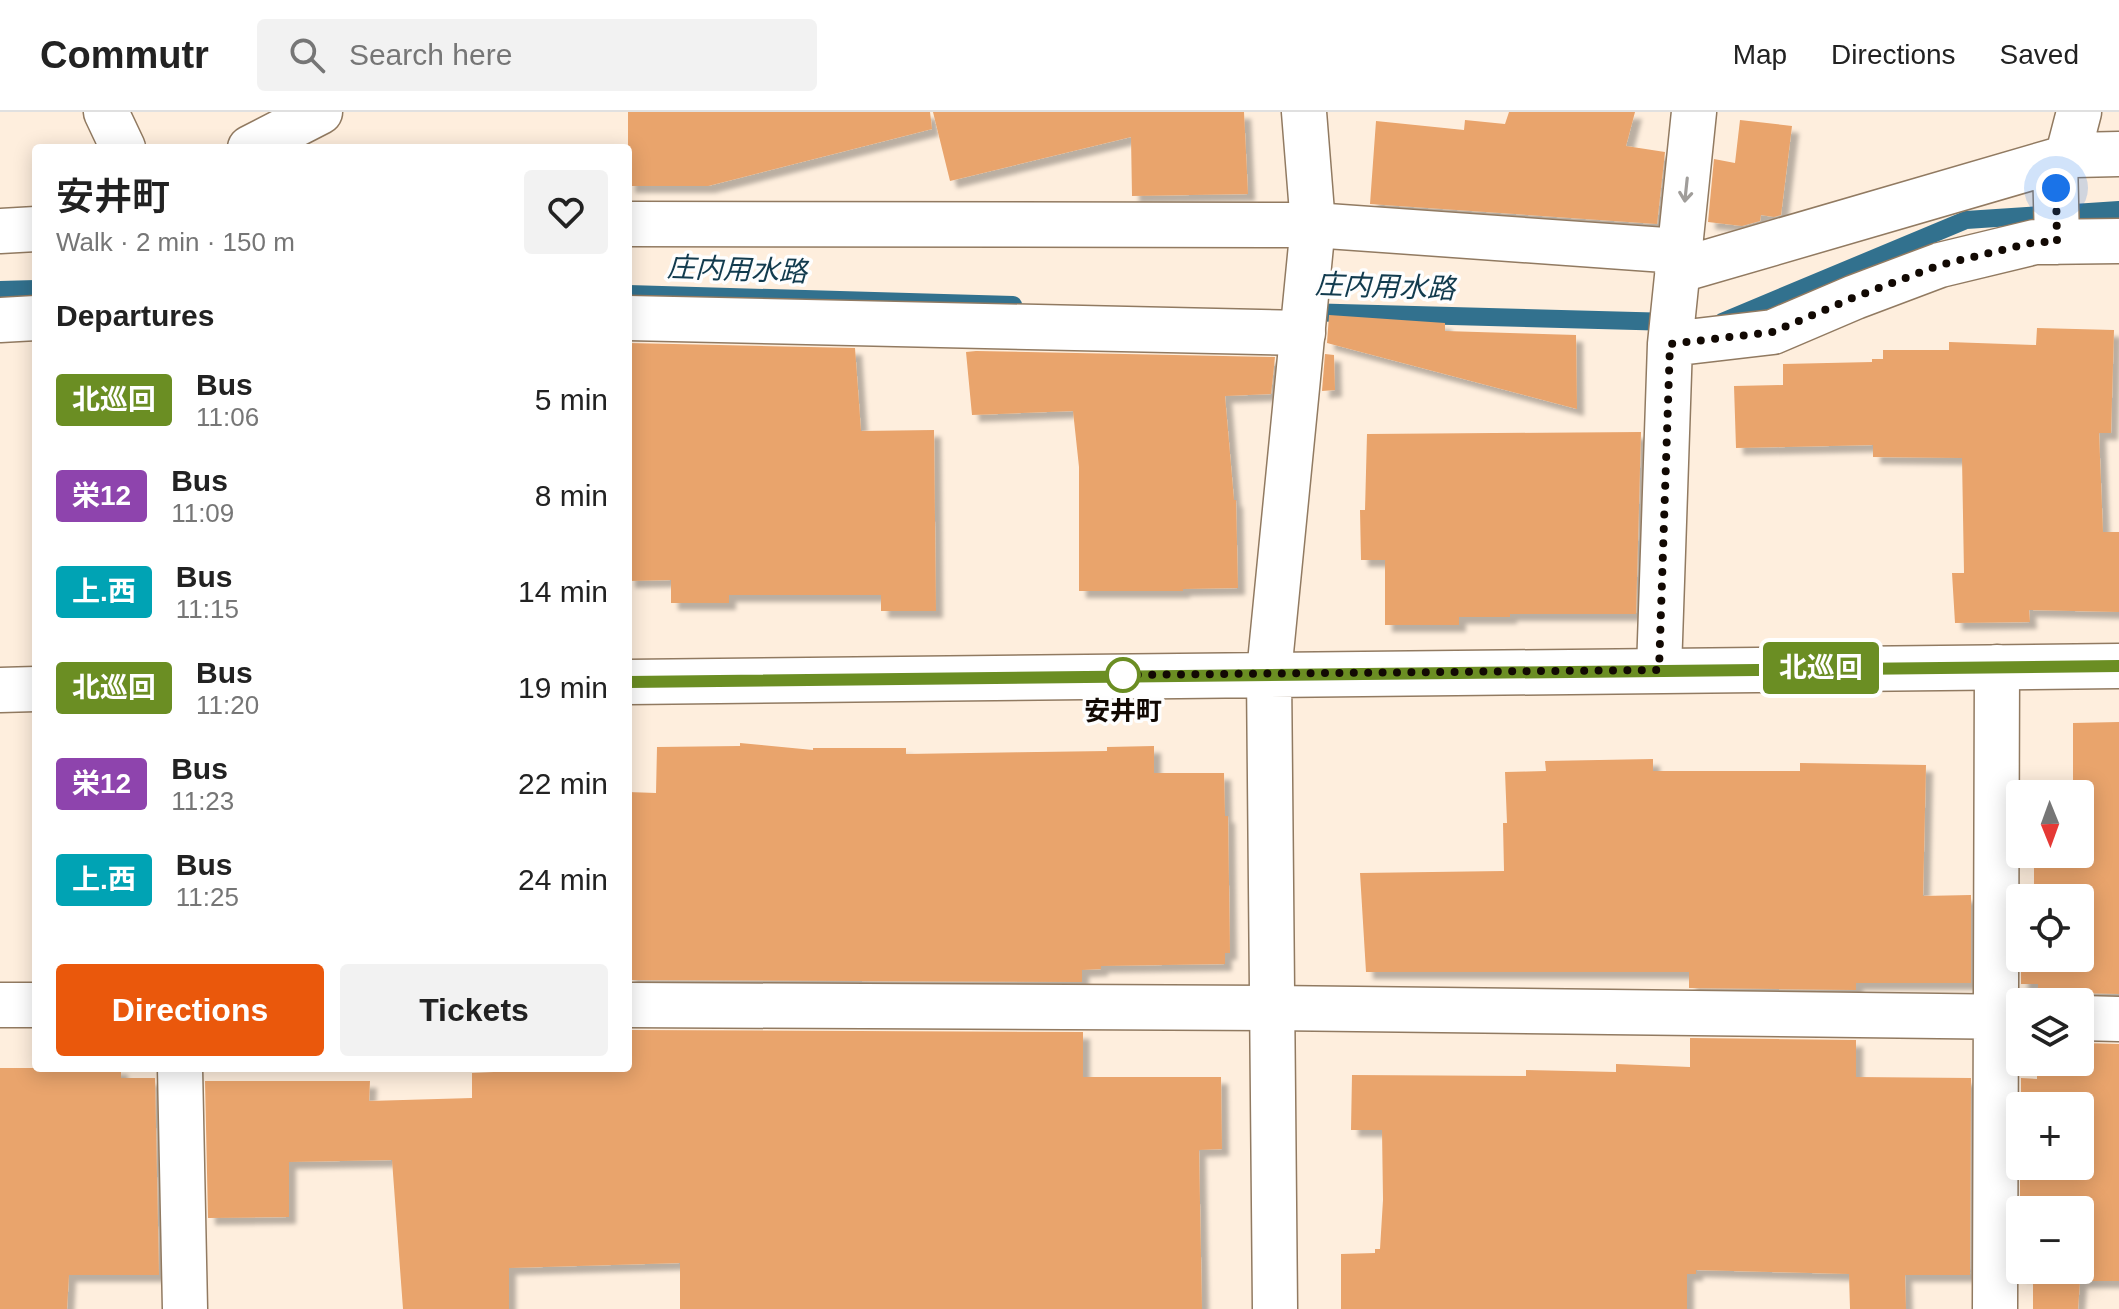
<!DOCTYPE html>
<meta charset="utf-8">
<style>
:root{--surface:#fff;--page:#f2f2f2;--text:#222;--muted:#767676;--line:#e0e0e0;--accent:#ea580c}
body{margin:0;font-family:Helvetica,"Noto Sans JP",sans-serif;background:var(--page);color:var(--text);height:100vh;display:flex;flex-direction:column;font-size:30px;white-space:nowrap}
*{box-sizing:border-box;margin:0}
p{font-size:26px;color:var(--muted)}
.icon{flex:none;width:44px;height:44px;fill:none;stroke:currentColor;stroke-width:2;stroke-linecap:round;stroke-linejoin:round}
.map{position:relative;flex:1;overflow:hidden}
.side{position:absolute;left:32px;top:32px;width:600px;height:928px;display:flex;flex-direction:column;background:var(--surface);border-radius:8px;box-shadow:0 4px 20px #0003}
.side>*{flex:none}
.badge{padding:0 16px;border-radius:6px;font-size:28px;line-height:52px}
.needle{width:52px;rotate:179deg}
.buttons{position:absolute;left:2006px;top:668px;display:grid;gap:16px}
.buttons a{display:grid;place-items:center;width:88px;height:88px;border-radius:8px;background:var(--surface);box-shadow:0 4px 20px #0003;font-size:40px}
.you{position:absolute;width:40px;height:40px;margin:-20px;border:6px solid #fff;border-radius:50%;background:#1a73e8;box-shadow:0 0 0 12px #1a73e833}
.map>.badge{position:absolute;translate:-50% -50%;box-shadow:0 0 0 4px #fff}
h2{padding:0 24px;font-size:30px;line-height:72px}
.round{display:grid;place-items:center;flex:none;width:84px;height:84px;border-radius:8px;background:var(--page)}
.headline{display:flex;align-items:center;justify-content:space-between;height:136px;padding:0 24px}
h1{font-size:38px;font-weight:600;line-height:60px}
.cta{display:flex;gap:16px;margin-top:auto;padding:16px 24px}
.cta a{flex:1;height:92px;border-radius:8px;background:var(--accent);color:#fff;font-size:32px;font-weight:600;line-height:92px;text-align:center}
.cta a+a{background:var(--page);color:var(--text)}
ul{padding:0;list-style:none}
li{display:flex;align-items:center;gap:24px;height:96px;padding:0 24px}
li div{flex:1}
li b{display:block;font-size:30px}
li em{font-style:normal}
li .badge{min-width:88px;font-weight:700;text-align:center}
header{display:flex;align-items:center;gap:48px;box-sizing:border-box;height:112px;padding:0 40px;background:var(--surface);border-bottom:2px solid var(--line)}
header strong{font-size:38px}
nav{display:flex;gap:44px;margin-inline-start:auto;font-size:28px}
.search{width:560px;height:72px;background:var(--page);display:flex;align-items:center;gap:20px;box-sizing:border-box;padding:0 28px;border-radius:8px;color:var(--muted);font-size:30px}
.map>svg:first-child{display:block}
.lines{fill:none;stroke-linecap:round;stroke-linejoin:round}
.stream{stroke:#32718e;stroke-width:18}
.building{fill:#e9a46c;filter:url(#shadow)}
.minor-casing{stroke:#917a61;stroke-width:47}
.tertiary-casing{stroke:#917a61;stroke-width:47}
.minor{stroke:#fff;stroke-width:44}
.tertiary{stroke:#fff;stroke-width:44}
.oneway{stroke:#a09d9a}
.line-casing{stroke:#fff;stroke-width:18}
.line{stroke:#6b8e23;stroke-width:12}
.walk{stroke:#120903;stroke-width:8;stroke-dasharray:0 14.4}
.stop-dot{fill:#fff;stroke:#6b8e23;stroke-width:4}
.labels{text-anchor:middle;stroke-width:7;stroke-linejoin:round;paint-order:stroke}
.stop-label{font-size:26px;font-weight:bold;fill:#120903;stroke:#fefefe}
.water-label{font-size:28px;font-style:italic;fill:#123b4e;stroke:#fefefe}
</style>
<header>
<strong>Commutr</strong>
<div class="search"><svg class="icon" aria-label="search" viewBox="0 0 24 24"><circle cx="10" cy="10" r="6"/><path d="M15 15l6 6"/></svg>Search here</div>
<nav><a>Map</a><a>Directions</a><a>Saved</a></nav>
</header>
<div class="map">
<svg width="2119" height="1197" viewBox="0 0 2119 1197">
<defs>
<filter id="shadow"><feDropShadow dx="7" dy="7" stdDeviation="2" flood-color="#0004"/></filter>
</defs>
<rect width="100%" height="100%" fill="#feeedd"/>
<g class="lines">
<!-- stream -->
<path class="stream" d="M0,178L36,177
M628,182L1013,193
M1303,200L1673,210
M1722,210L1966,108L2119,98"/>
</g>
<!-- building -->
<path class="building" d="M628,0H930L932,17L708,74H628Z
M933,0H1244L1248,82L1132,84L1131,25L950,69Z
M1509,0H1635L1626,34L1665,40L1657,112L1370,92L1376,9L1464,18L1465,8L1505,12Z
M1740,8L1792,14L1781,103L1774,105L1761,103L1760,109L1742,114L1708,110L1714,47L1735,51Z
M1329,203L1445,211V219L1576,223L1577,297L1327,231Z
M2037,216L2114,218L2111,321H2099L2103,420H2119V500L2029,498L2030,510L1955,511L1952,461H1964L1962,346L1873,345V333L1736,336L1734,274L1783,273V252L1872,250V247H1883V238H1949V230L2036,233Z
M628,231L855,236L861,319L934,318L936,499H881V483H729V491H671V468L628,469Z
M976,239L1275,245L1271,282L1225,284L1234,388H1236L1238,476L1183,477V479H1079V355L1073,299L972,303L966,240Z
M1325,242L1334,243L1335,278L1322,279Z
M1641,320L1636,502H1510V505H1459V513H1385V448H1361L1360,398H1365L1367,322Z
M2119,610V882L2081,881L2069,884L2062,890H2039L2038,888V872H2021V846H2080V786H2021V782L2034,781V743L2080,742V682H2052V673L2073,672V611Z
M740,631L813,638V636H906V642L1107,639V635L1154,634V661H1224L1225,704H1228L1230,841H1225V852L1101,854V857L1082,858V870L628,868V680L656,681L657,635L740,634Z
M1653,647V659H1800V651L1926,653L1923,784L1971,783V871H1856V878L1689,876V860H1366L1360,761L1504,759L1503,711H1507L1505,660L1546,659L1545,649Z
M628,918L1083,920V965H1221L1222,1037L1199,1038L1202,1197H680V1151L509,1156V1197H403L392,1048L289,1050V1105L208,1106L205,969H370L369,989L472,986V961L574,956H628Z
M1690,926L1856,928V965L1971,966L1970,1163H1905L1906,1197H1850L1849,1162L1696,1158V1162H1687V1197H1341V1142L1375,1141V1137H1380L1383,1088L1382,1018H1351L1352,963L1526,964V958L1616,960V952L1690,955Z
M2080,931L2119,932V1169H2080L2078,1197H2033V1163H2020V1158H2080V1098H2020V1054H2080V994H2021V966L2037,967V950H2080Z
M0,956H121V966H155L159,1163H69L67,1197H0Z"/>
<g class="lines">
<defs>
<path id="minor" d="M106,0L123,36
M250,36L320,0
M2067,46L2079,0
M2055,49L2057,130
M628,112L1313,113L1679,139
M0,119L36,117
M1677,159L2075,43L2119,42
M628,206L1303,221
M0,208L36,206
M1670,232L1773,220L1855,185L1940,153L2035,130L2119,129
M1659,558L1670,232L1694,0
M0,893H36
M628,893L1272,896L2020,905
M2080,906L2119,907
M180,956L185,1197
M1995,1197L1997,555"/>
<path id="tertiary" d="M628,570L2119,554
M0,578L36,577
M1275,1197L1269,561L1313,113L1304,0"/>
</defs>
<!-- minor casing -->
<use href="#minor" class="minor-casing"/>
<!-- tertiary casing -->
<use href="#tertiary" class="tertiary-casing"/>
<!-- minor -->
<use href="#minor" class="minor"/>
<!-- tertiary -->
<use href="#tertiary" class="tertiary"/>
</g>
<!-- one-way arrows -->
<defs><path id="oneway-shaft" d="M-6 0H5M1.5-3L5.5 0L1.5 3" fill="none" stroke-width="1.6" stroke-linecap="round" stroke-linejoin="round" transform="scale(2)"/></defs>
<use class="oneway" href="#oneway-shaft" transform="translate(1686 78) rotate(96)"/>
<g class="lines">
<defs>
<path id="line" d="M628,570L2119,554"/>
</defs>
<!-- line casing -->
<use href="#line" class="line-casing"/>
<!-- line -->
<use href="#line" class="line"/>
<!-- walk -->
<path class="walk" d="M1123,563H1116L1659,558L1670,232L1773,220L1855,185L1940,153L2035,130H2057L2056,76"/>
</g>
<!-- markers -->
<circle class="stop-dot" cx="1123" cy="563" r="16"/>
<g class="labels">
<!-- stop labels -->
<g class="stop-label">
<text x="1123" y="608">安井町</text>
</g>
<!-- water labels -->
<g class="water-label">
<text transform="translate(737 157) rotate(2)" y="10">庄内用水路</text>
<text transform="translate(1385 174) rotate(2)" y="10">庄内用水路</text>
</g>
</g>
</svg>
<div class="buttons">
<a><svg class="needle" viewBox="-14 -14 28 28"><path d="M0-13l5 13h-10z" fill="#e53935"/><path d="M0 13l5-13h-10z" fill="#767676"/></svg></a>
<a><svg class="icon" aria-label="locate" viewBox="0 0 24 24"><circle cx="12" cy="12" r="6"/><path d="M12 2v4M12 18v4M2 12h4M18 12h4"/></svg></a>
<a><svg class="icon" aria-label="layers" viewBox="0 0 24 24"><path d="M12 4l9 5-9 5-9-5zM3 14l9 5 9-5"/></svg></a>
<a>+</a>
<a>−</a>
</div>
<div class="you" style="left:2056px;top:76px"></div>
<b class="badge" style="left:1821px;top:556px;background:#6b8e23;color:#fff">北巡回</b>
<section class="side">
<div class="headline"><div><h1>安井町</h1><p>Walk · 2 min · 150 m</p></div><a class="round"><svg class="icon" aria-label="heart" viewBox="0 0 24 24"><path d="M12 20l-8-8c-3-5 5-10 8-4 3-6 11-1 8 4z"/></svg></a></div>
<h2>Departures</h2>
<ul>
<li><span class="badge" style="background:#6b8e23;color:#fff">北巡回</span><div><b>Bus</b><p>11:06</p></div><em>5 min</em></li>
<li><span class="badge" style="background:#8e44ad;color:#fff">栄12</span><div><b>Bus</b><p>11:09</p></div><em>8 min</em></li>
<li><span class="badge" style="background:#00a3b4;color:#fff">上.西</span><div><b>Bus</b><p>11:15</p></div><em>14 min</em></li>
<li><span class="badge" style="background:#6b8e23;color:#fff">北巡回</span><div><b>Bus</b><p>11:20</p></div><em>19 min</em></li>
<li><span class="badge" style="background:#8e44ad;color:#fff">栄12</span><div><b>Bus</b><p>11:23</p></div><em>22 min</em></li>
<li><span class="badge" style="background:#00a3b4;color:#fff">上.西</span><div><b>Bus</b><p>11:25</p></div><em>24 min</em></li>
</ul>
<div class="cta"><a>Directions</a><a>Tickets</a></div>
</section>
</div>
